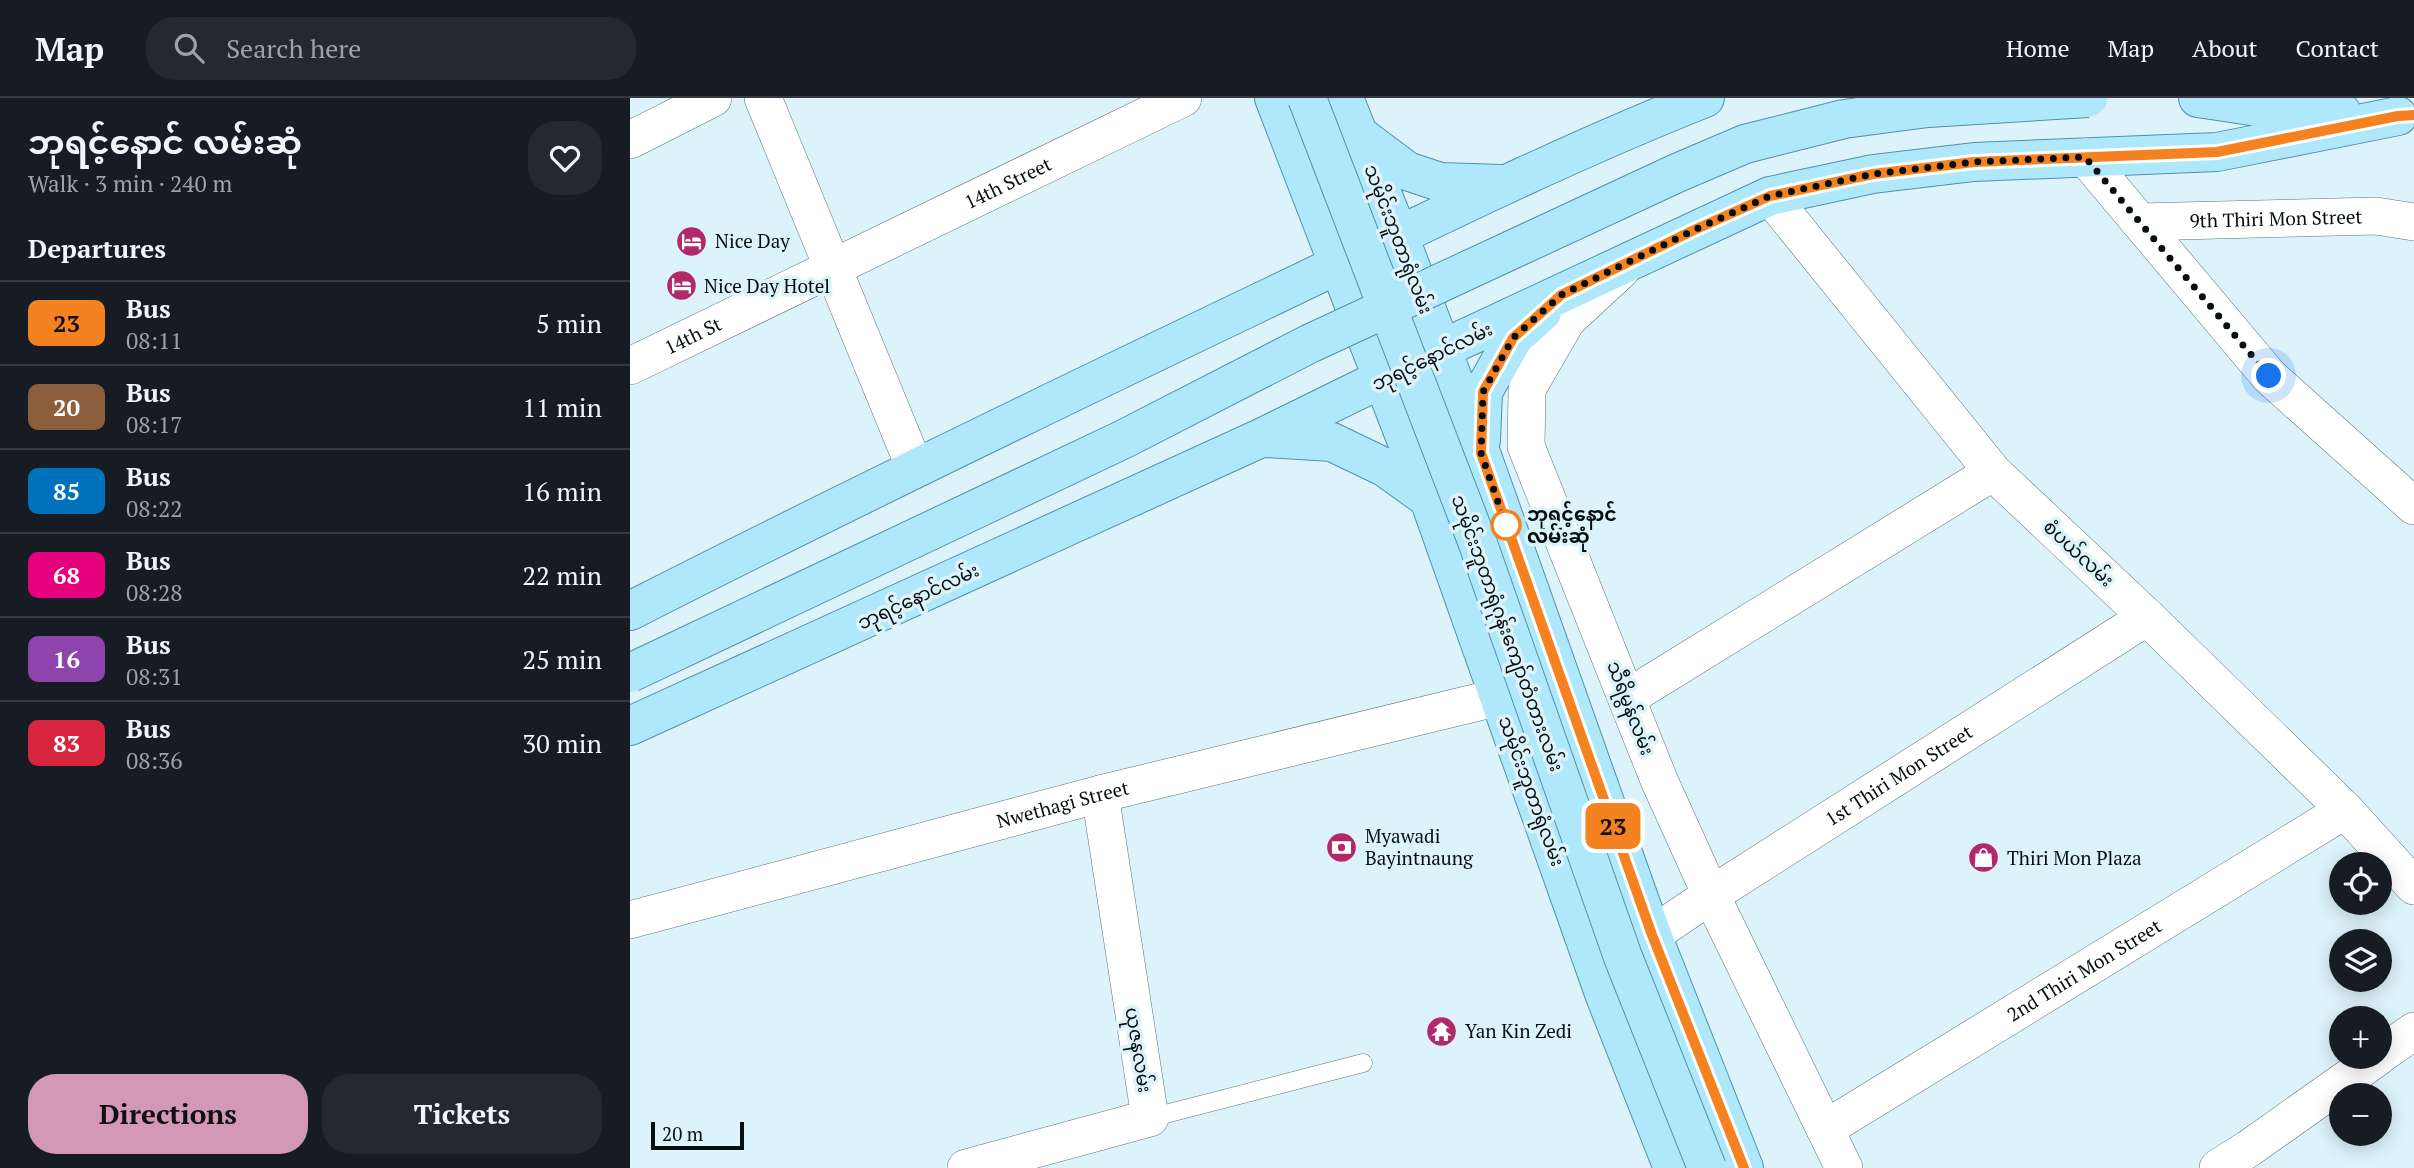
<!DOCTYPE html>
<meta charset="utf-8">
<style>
:root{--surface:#171b24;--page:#242831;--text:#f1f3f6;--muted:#9ea1a6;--line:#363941;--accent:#d498b7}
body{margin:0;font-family:"PT Serif","Noto Sans Myanmar",serif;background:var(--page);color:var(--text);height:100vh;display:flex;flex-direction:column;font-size:26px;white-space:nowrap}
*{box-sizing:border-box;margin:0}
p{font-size:23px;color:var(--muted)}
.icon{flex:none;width:38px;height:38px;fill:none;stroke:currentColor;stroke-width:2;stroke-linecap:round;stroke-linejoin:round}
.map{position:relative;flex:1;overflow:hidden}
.side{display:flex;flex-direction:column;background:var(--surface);width:630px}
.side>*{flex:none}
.badge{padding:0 14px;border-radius:10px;font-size:24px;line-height:46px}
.controls{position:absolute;left:1699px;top:754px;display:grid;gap:14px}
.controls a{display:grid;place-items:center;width:63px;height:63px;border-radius:50%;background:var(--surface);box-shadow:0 4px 18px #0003;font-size:35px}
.scale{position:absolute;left:21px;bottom:18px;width:93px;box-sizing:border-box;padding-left:7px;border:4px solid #070e10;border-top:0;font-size:19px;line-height:24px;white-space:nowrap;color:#070e10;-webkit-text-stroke:5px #ddf3fc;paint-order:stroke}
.you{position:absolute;width:35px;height:35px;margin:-18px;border:5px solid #fff;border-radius:50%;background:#1a73e8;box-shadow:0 0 0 10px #1a73e833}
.map>.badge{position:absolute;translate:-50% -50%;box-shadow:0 0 0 4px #fff}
h2{padding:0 28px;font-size:26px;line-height:63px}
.round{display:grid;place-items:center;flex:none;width:74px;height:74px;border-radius:28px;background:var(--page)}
.summary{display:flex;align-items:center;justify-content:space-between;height:119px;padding:0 28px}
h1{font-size:33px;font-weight:700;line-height:52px}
.primary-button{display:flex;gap:14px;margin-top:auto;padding:14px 28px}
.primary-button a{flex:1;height:80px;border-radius:28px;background:var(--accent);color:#111;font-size:28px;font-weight:700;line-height:80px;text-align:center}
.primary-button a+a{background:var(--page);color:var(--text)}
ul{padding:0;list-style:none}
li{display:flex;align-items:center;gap:21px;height:84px;padding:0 28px;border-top:2px solid var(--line)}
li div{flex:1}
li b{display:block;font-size:26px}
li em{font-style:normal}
li .badge{min-width:77px;font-weight:700;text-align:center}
header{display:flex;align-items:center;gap:42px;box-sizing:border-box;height:98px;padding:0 35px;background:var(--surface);border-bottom:2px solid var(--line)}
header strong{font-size:33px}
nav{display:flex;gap:38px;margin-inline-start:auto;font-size:24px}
.search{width:490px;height:63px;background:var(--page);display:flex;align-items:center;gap:18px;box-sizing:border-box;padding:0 24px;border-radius:28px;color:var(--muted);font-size:26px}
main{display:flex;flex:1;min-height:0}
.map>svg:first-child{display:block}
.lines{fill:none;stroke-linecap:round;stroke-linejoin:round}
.service-casing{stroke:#5e7279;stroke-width:19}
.minor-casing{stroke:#5e7279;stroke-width:38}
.primary-casing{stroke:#5291a6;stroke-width:40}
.service{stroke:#fff;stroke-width:18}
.minor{stroke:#fff;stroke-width:37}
.primary{stroke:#afe8fa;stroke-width:38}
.primary-bridge-casing{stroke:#5291a6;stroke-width:40;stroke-linecap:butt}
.primary-bridge{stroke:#afe8fa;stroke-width:38}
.line-casing{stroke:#fff;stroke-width:16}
.line{stroke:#f58220;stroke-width:10}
.walk{stroke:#070e10;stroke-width:7;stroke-dasharray:0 12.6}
.stop-dot{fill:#fff;stroke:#f58220;stroke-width:3.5}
.labels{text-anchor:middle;stroke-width:7;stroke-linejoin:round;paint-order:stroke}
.street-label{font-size:19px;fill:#070e10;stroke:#ddf3fc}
.poi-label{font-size:19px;fill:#070e10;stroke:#ddf3fc;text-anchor:start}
.stop-label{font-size:19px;font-weight:bold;fill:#070e10;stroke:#ddf3fc;text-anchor:start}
</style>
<header>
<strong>Map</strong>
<div class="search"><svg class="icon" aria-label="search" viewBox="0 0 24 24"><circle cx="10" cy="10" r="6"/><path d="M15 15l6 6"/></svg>Search here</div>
<nav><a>Home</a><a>Map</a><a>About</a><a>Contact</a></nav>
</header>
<main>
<section class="side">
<div class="summary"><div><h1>ဘုရင့်နောင် လမ်းဆုံ</h1><p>Walk · 3 min · 240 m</p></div><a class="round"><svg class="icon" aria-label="heart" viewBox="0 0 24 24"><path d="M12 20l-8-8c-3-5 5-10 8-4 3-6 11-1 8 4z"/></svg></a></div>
<h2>Departures</h2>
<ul>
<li><span class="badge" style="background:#f58220;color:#111">23</span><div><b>Bus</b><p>08:11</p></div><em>5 min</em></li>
<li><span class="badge" style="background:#8b5e3c;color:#fff">20</span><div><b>Bus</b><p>08:17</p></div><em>11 min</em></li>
<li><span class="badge" style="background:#0072bc;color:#fff">85</span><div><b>Bus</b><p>08:22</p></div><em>16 min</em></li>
<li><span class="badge" style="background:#e6007e;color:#fff">68</span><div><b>Bus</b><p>08:28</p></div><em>22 min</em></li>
<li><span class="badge" style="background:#8e44ad;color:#fff">16</span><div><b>Bus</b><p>08:31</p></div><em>25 min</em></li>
<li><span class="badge" style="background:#d7263d;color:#fff">83</span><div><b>Bus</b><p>08:36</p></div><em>30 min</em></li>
</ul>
<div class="primary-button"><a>Directions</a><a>Tickets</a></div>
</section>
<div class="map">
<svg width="1784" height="1070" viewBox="0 0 1784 1070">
<rect width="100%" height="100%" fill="#ddf3fc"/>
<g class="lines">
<defs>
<path id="service" d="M520,1020L733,965"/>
<g id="minor">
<path d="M133,0L285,370"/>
<path d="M0,42L83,0"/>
<path d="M1455,59L1639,278L1784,408"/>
<path d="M1140,98L1363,374L1517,519L1715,712L1784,788"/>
<path id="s1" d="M1510,124L1746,118L1784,124"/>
<path d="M991,172L937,222L897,291L896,348L1029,682L1081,797L1214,1070"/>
<path id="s2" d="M0,268L553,0"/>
<path d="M997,600L1363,374"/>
<path id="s3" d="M0,822L470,696L869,599"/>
<path id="s4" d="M1022,837L1081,797L1517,519"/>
<path d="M1750,957L1784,933"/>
<path id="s5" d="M1195,1031L1715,712"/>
<path d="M336,1070L520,1020L470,696"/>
<path d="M1588,1070L1618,1051L1748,959"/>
</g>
<path id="primary" d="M644,0L799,401L975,898L1043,1070
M714,0L769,138L851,355L1022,837L1114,1070
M1568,0L1641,11L1712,15
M729,37L777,73L810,84L872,86
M636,340L702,344L756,370L799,401
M851,342L853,294L883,240L912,214
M0,513C206,408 415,307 624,207C773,136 921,61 1075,0
M0,628L631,340L812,251L1140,98L1243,76L1344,64L1587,54L1768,18"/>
</defs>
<!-- service casing -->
<use href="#service" class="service-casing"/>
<!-- minor casing -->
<use href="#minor" class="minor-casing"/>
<!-- primary casing -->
<use href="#primary" class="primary-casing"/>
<!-- service -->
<use href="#service" class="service"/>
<!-- minor -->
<use href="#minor" class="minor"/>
<!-- primary -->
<use href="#primary" class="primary"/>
<defs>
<path id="primary-bridge" d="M677,0L847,443L993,859L1077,1070
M0,575L494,341L679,246L1047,75L1115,46L1214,21L1298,10L1458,0"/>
</defs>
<!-- primary-bridge casing -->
<use href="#primary-bridge" class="primary-bridge-casing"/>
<!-- primary-bridge -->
<use href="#primary-bridge" class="primary-bridge"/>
</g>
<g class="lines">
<defs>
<path id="line" d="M1114,1070L1022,837L851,355L853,294L883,240L931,197L1064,132L1140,98L1243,76L1344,64L1587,54L1768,18L1784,17"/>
</defs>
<!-- line casing -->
<use href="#line" class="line-casing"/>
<!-- line -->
<use href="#line" class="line"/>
<!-- walk -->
<path class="walk" d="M876,427L851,355L853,294L883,240L931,197L1064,132L1140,98L1243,76L1344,64L1455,59L1639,278"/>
</g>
<!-- icons -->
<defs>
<symbol id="hotel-disc" viewBox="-11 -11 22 22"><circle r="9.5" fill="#b1296b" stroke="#ddf3fc"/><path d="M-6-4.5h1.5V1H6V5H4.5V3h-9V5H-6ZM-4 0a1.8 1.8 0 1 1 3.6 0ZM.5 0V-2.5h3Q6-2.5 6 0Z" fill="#fff"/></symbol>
<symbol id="bank-disc" viewBox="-11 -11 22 22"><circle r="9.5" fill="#b1296b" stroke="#ddf3fc"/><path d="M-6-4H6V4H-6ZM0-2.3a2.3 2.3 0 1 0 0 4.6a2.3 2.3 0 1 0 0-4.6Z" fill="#fff"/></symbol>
<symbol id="shop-disc" viewBox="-11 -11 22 22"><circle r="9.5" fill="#b1296b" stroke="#ddf3fc"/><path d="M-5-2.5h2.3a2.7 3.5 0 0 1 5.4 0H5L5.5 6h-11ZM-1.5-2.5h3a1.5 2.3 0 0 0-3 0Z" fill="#fff"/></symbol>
<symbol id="temple-disc" viewBox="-11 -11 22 22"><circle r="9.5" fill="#b1296b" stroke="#ddf3fc"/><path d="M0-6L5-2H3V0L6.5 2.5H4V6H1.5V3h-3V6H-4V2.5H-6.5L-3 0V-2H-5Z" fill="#fff"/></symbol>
</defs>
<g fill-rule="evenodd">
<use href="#hotel-disc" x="44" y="126" width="35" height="35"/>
<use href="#hotel-disc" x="34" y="170" width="35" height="35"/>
<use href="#bank-disc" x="694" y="732" width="35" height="35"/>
<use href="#shop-disc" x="1336" y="742" width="35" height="35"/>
<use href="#temple-disc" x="794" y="916" width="35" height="35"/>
</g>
<!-- markers -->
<circle class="stop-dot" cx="876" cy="427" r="14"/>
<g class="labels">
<!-- street labels -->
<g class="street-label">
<text dy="7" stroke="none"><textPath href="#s2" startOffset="420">14th Street</textPath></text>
<text dy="7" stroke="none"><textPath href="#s1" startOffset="136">9th Thiri Mon Street</textPath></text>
<text transform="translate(769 141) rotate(69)" y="7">သမိုင်းဘူတာရုံလမ်း</text>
<text dy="7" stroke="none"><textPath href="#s2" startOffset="70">14th St</textPath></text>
<text transform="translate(802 258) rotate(-26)" y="7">ဘုရင့်နောင်လမ်း</text>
<text transform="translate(1449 455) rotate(43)" y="7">စံပယ်လမ်း</text>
<text transform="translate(288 498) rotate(-25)" y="7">ဘုရင့်နောင်လမ်း</text>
<text transform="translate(878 535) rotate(70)" y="7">သမိုင်းဘူတာရုံဂုန်းကျော်တံတားလမ်း</text>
<text transform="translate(1001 610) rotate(69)" y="7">သီရိမွန်လမ်း</text>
<text dy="7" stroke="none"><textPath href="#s4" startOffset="294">1st Thiri Mon Street</textPath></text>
<text transform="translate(902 693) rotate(70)" y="7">သမိုင်းဘူတာရုံလမ်း</text>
<text dy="7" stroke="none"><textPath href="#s3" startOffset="448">Nwethagi Street</textPath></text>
<text dy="7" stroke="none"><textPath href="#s5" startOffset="304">2nd Thiri Mon Street</textPath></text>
<text transform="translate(509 952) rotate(81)" y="7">ယုဇနလမ်း</text>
</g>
<!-- poi labels -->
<g class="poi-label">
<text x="85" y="150">Nice Day</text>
<text x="74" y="195">Nice Day Hotel</text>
<text x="735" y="745">Myawadi<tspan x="735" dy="22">Bayintnaung</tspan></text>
<text x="1377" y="767">Thiri Mon Plaza</text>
<text x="835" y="940">Yan Kin Zedi</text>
</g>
<!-- stop labels -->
<g class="stop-label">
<text x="897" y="423">ဘုရင့်နောင်<tspan x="897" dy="22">လမ်းဆုံ</tspan></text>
</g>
</g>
</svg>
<div class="controls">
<a><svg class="icon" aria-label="locate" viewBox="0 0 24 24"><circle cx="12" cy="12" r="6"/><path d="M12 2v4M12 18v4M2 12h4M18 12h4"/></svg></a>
<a><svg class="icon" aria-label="layers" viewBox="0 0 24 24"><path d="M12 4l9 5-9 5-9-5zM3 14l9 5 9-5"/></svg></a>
<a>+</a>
<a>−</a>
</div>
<div class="scale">20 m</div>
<div class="you" style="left:1639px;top:278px"></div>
<b class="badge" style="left:983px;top:728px;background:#f58220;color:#111">23</b>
</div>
</main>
